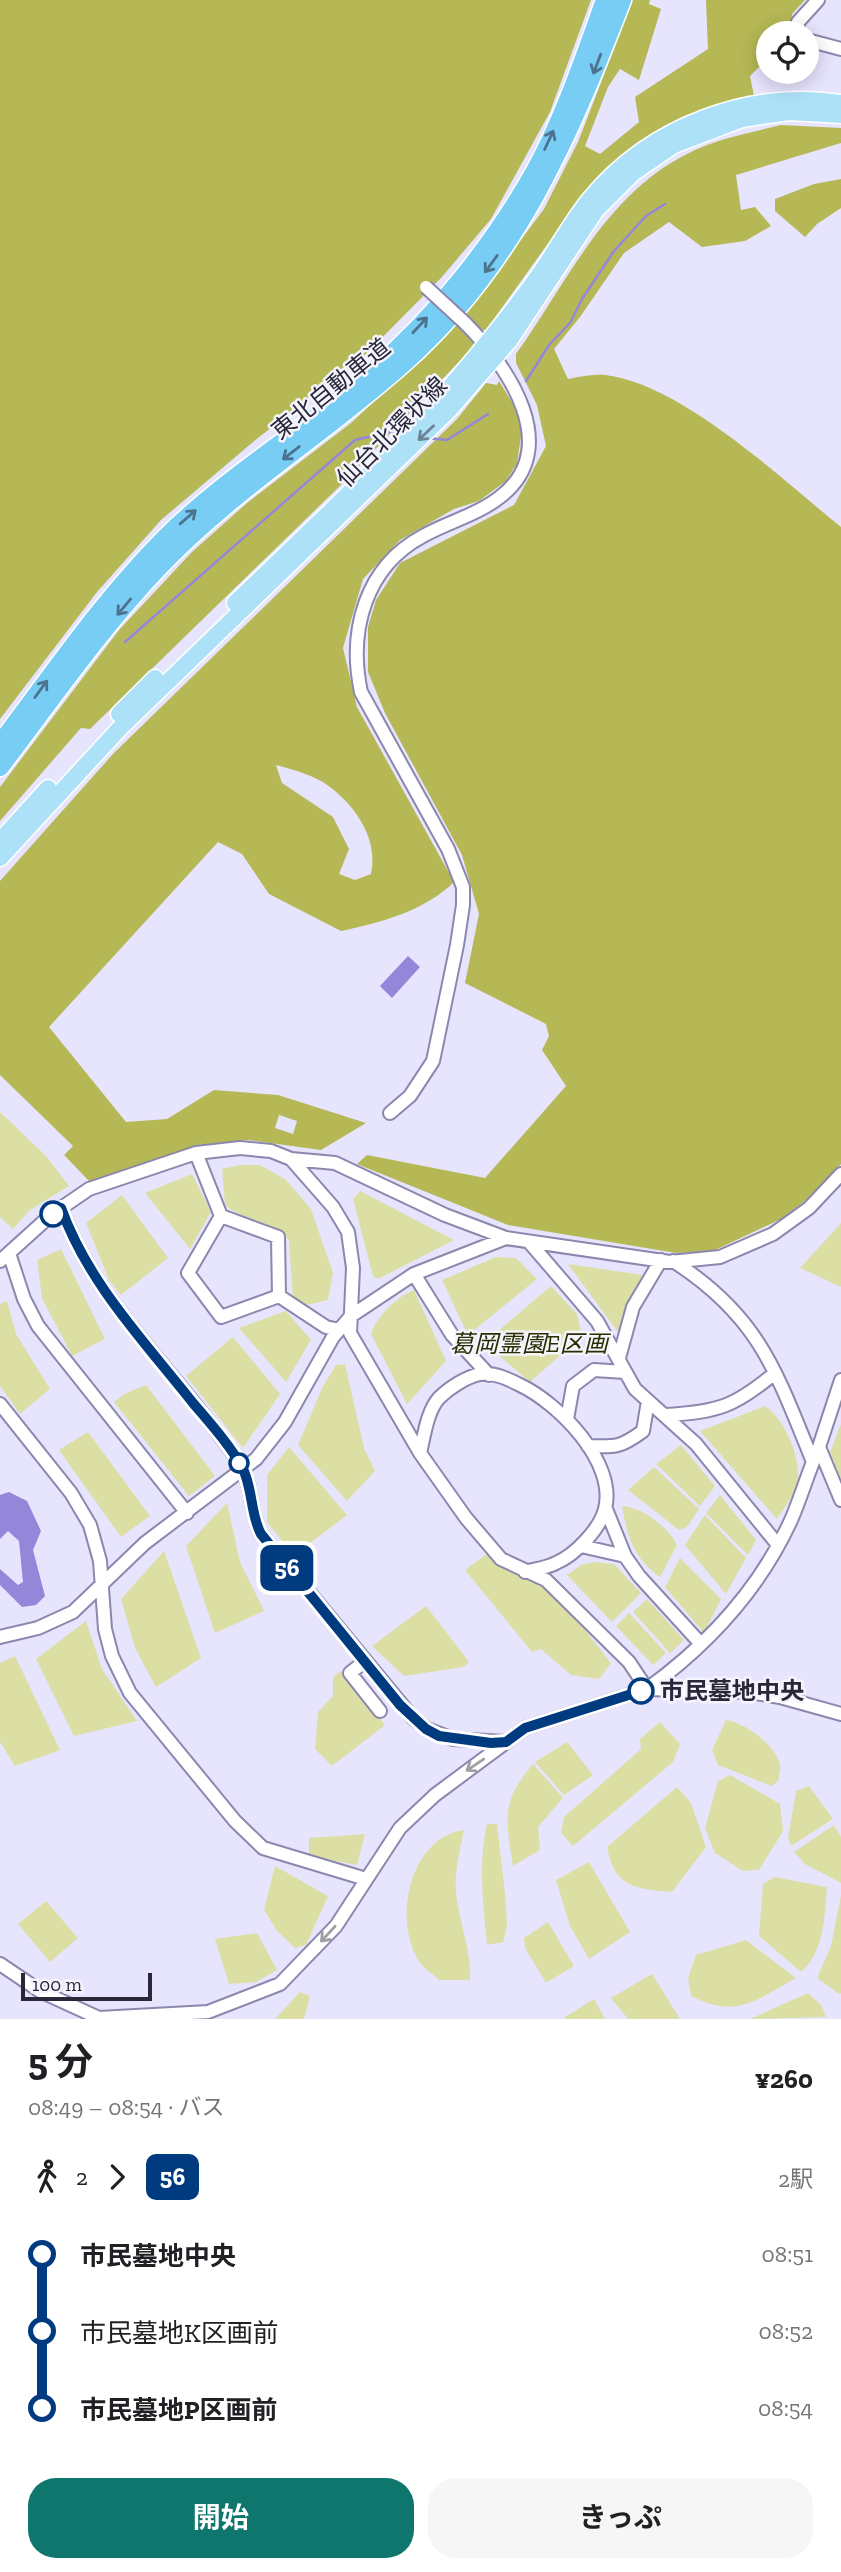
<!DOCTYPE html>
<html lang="ja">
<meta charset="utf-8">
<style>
:root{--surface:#fff;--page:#f6f6f6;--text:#202124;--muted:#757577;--accent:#0f766e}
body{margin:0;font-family:"Zilla Slab","Noto Sans JP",serif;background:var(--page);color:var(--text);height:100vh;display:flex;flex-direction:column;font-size:26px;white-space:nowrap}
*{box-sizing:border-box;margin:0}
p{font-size:23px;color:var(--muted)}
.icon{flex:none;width:38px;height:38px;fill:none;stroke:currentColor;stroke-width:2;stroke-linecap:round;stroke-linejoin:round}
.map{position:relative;height:2019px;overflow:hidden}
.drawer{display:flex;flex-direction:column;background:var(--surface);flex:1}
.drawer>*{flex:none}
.badge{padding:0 14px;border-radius:10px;font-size:24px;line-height:46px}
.buttons{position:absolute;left:756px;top:21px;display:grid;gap:14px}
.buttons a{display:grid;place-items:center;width:63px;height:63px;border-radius:50%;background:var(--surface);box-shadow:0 4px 18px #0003;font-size:35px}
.scale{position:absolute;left:21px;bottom:18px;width:131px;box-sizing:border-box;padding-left:7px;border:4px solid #292738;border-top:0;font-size:19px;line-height:24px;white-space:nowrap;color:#292738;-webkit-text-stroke:5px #f4f4fc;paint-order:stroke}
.map>.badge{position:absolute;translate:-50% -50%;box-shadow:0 0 0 4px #fff}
.legs{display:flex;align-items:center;gap:10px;height:77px;padding:0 28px;font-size:23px}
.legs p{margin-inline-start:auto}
.head{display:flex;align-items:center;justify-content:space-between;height:119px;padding:0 28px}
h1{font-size:38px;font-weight:700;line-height:52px}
.button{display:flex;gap:14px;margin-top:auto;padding:14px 28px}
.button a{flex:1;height:80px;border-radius:28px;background:var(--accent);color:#fff;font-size:28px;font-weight:700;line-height:80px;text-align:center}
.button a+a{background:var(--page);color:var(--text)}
ul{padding:0 28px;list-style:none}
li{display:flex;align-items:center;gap:24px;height:77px;font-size:26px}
li i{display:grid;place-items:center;width:10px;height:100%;margin:0 9px;background:currentColor}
li i::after{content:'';width:18px;height:18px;margin:-9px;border:5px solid;border-radius:50%;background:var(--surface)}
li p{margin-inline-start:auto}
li:first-child i{background:linear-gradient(#0000 50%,currentColor 0)}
li:last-child i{background:linear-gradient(currentColor 50%,#0000 0)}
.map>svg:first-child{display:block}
.green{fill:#dcdfa4}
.forest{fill:#b6b855;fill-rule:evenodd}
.water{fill:#9487da}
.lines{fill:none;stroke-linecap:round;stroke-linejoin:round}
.stream{stroke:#9487da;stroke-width:2.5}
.minor-casing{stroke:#8b87ae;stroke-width:16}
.major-casing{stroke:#fff;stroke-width:19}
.highway-casing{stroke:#fff;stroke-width:21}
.minor{stroke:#fff;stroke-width:12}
.major{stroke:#ade1f8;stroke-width:16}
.highway{stroke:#77cdf4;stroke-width:18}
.minor-bridge-casing{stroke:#8b87ae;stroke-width:16;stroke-linecap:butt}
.minor-bridge{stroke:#fff;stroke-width:12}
.oneway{stroke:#4c728d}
.oneway2{stroke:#6b8498}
.oneway3{stroke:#9f9ea5}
.line-1-casing{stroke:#fff;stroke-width:16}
.line-1{stroke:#003b80;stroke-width:10}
.stop-1-dot{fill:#fff;stroke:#003b80;stroke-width:3.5}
.labels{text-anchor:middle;stroke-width:5;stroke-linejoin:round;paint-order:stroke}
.street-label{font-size:24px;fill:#292738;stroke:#f4f4fc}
.park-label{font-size:24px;font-style:italic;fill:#2b2c00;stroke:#f4f4fc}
.stop-label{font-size:24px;font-weight:bold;fill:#292738;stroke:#f4f4fc;text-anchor:start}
</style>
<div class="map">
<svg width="841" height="2019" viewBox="0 0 841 2019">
<rect width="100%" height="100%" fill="#e7e4fe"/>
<!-- green -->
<path class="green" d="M0,1112L47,1157L69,1186L30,1210L13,1229L0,1217Z
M239,1165H260L285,1179L311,1209L333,1273L328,1300L307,1305L293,1299L289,1241C276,1221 243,1221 225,1205L222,1169Z
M192,1174L211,1212L190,1249L145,1193Z
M360,1191L454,1240L378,1279L373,1276L353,1199Z
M122,1195L168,1258L121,1295L109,1280L86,1223Z
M841,1223V1287L800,1268Z
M61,1249L105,1339L72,1356L42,1298L37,1260Z
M496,1257L516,1258L537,1279L468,1335L442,1280Z
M568,1264L642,1275L618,1332Z
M551,1286L577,1314L582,1336L530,1382L484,1343Z
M414,1290L446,1361L407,1404L371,1334C377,1316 396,1297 414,1290Z
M7,1301L16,1334L50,1389L20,1414L0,1386V1304Z
M286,1311L311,1340L286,1382L239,1328Z
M233,1337L280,1394L243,1448L186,1376Z
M345,1364L364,1448L375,1471L347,1501L298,1445L323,1386L336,1365Z
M146,1385L215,1476L189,1496L114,1402L124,1394Z
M765,1406C785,1419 803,1461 797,1485C794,1496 783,1509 777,1519L700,1431Z
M841,1424V1479L830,1452Z
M88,1432L150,1516L121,1537L59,1450Z
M681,1445L715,1486L700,1506L656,1464Z
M289,1447L347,1515L301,1550L287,1547L267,1522V1475Z
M654,1467L699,1509L687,1527L679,1530L628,1490Z
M720,1495L756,1540L748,1555L706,1513Z
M227,1503L240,1562L264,1611L215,1633L186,1546Z
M622,1506C642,1507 668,1527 677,1545L660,1577C634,1559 627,1536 622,1506Z
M705,1515L746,1558L726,1594L685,1545Z
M164,1551L201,1658L156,1687L135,1648L121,1599Z
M488,1553C510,1579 520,1571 542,1587C569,1607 590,1637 611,1663L599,1679L571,1675L541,1649L532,1652L465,1570Z
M680,1558L721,1599L704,1633L665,1587Z
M595,1562L614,1564L641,1593L612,1622L567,1575L581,1565Z
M647,1599L684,1640L670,1653L633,1612Z
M426,1606L469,1662L463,1667L404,1676L372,1646Z
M629,1613L666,1653L653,1665L616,1626Z
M86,1621L102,1669L137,1721L74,1736L36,1659Z
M15,1656L60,1750L15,1766L0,1742V1663Z
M341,1671L385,1725L332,1766L315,1749L318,1712L333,1696V1677Z
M726,1720C744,1722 776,1745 780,1765C781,1769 779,1776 778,1781L772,1786L718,1765L712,1750Z
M660,1722L680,1744L673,1762L573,1846L561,1833L564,1817L641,1749L640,1739Z
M567,1742L593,1775L564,1795L535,1762Z
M533,1764L563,1798L538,1827L540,1850L513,1866C506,1819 500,1803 533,1764Z
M730,1775L780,1804L783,1831L759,1870L743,1871L715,1853L705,1828L718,1781Z
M809,1786L833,1819L791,1846L788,1838L796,1791Z
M677,1787L691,1803L706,1847L672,1892C637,1889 614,1888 607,1847Z
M487,1824H497L505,1894L507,1925L503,1942L487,1945C483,1904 478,1864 487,1824Z
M834,1825L841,1837V1883L805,1864L794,1852Z
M464,1830C461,1845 457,1860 456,1875C453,1910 472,1944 470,1980H439C433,1974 423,1968 419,1961C392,1920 410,1837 464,1830Z
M365,1834L357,1865L309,1856V1838Z
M589,1862L630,1932L589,1959L570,1926L556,1880Z
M275,1866L328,1896L306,1945L295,1948L277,1931L264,1910Z
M774,1877L827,1887C825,1914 824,1953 801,1972L759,1936L763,1884Z
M841,1895V1993L839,1994L817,1978L831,1946Z
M46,1901L78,1938L50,1962L18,1924Z
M548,1922L574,1966L546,1983L525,1948L524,1938Z
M257,1933L277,1970L256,1982L229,1984L215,1939Z
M746,1940L796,1978C755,2001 736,2019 691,1996L688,1978L696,1955Z
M652,1974L680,2019H628L611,1998Z
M300,1992L310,1996L304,2019H275Z
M808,1993L821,2005L826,2017L750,2019Z
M594,1999L605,2019H566L565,2017Z"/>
<!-- forest -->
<path class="forest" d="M0,0H591L550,112L491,219L441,278L357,363L259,437L161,520L97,592L0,719Z
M633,0H650L649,4L661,9L639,80L620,69L608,87L585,146L600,154L639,122L635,97L708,49L706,0H805L792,14L790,33H768V58L750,76L754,96L687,115L614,161L567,217L486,330H481L465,314L544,209L578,142Z
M781,125L841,128V143L736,175L741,210L755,207L771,226L745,241L702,247L669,222L624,253L580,317L554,349L568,379C579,377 593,374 605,375C682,384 780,478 841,527V1164L816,1192L781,1219L713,1251L676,1253L508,1225L357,1164L367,1155L485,1178L566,1086L542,1050L549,1036L546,1024L465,983L479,914L462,855L385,713L368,672V627L376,600L400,563L514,505L546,446L537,405L516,363V354C567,283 606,193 689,153C718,138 750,133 781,125Z
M841,179V208L817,224L805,237L775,211V199L814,184Z
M457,324L475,345L343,483L90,729L81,728L0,821V787L119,630L192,552L247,503L351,423Z
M499,381L513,404L522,430L517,463L506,481L479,501L454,509L400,540L363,579L343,648L357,707L454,882C425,911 379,923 341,931L269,894L242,854L218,842L49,1027L126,1122L167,1119L214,1090L278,1095L366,1123L321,1150L248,1140L197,1145L90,1182L64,1155L73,1146L0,1075V881L113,754L457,419L486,383L497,385ZM276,765C291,769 309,774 323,782C353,802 379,837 371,874L355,880L339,874L349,849L333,817L282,783ZM279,1115L297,1121L293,1134L275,1128Z"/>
<!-- water -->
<path class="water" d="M408,956L420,967L392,998L380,986Z
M9,1492L27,1501L41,1531L33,1550L45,1596L36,1605L22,1607L0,1585V1569L18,1585L23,1582L19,1541L8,1531L0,1539V1495Z"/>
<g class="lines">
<!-- stream -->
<path class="stream" d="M526,381L549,345L570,323L582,299L614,251L646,216L665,204
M427,438L447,440L488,414
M125,642L355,440L394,431L400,432"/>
<defs>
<path id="minor" d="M798,33V22L818,0
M807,40L841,49
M390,1113L410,1096L433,1061L457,945L463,905V887L448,849L361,692C348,631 365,567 423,536C448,522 477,515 500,497C564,448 508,366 465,323
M196,1153L221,1216L278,1237L279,1296L326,1327L339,1330
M291,1159L333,1207L348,1232L353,1268L350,1333L420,1453L466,1518L501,1559L546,1580L629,1662L647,1689C709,1644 760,1589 792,1518C802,1494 809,1470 819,1447
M61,1208C88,1283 144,1341 194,1403C210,1423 229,1445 242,1467C253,1487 250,1514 261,1534L413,1718L427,1729L453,1739L506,1742
M221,1216L188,1273L221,1317L279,1296
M530,1243L597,1321L635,1389L696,1444L778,1545
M9,1253L24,1299L38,1326L187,1513
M0,1261L51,1215L89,1189L196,1153L240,1148L271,1151L291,1159L335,1163L445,1215L506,1238L670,1262L720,1257L773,1234L809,1208L841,1174
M673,1261C759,1316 776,1371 813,1462
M414,1274L452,1335L489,1375
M619,1358L633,1307L661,1260
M841,1380L819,1447L841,1500
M0,1404L71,1493L90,1525L100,1561L105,1629L112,1656L130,1693L235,1821L263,1848L366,1879
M665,1415C718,1412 734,1407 775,1373
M567,1419L573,1386L594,1370L625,1372
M588,1446C615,1447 620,1448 643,1431L648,1401
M420,1453C424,1437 427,1411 439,1398C449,1388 466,1377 480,1374C494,1372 508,1379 520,1385C558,1403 617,1462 605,1509C600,1529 575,1555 556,1563C547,1568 535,1569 525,1572
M606,1509L625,1556L639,1576L701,1644
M581,1546L625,1556
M0,1637L38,1628L73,1612L145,1543L256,1459L285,1422L333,1337L351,1316L414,1274L506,1238
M364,1662L350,1673L380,1711
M0,1964L40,1991L101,2019
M99,2018L208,2012L280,1984L336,1926L400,1828L435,1795L525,1728L647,1689L749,1692L780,1697L841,1714"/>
<path id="major" d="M235,603C302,538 372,474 434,405C469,366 503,324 534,282C554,255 569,225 590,199C650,126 749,89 841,103
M119,714L155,678
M0,841L48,788
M0,858L120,728L449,410L509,341L596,210L633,173L674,145L742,119L789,112L841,115"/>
<path id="highway" d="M0,744C53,674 103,600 165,538C228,475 306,430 372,372C436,316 493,246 535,171C564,118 584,58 605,0
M0,767C51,700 100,629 158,568C233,489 326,433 406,361C517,261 570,135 622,0"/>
</defs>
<!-- minor casing -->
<use href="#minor" class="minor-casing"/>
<!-- major casing -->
<use href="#major" class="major-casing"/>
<!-- highway casing -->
<use href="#highway" class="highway-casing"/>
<!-- minor -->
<use href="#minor" class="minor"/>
<!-- major -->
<use href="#major" class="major"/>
<!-- highway -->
<use href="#highway" class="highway"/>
<defs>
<path id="minor-bridge" d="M426,287L465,323"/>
</defs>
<!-- minor-bridge casing -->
<use href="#minor-bridge" class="minor-bridge-casing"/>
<!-- minor-bridge -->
<use href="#minor-bridge" class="minor-bridge"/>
</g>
<!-- one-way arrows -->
<defs><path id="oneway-shaft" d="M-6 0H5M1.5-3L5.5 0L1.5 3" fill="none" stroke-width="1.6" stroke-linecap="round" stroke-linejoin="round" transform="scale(1.75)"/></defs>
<g class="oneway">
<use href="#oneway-shaft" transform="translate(597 64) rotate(111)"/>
<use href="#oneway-shaft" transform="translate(549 140) rotate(-65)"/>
<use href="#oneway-shaft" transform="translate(491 264) rotate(126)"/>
<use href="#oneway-shaft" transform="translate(420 325) rotate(-47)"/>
<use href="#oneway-shaft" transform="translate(291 453) rotate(142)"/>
<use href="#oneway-shaft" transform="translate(188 517) rotate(-41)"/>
<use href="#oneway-shaft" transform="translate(124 607) rotate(130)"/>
<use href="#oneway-shaft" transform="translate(41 689) rotate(-54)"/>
</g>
<use class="oneway2" href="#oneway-shaft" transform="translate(426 433) rotate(136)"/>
<g class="oneway3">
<use href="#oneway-shaft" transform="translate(475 1765) rotate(146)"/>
<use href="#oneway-shaft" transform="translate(328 1934) rotate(133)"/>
</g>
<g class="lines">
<defs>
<path id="line-1" d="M53,1214L61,1208C88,1283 144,1341 193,1403C210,1423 229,1444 242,1467C253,1487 250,1514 261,1534L400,1705L426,1729L439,1736L491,1743L506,1742L525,1728L641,1691"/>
</defs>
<!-- line-1 casing -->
<use href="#line-1" class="line-1-casing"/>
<!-- line-1 -->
<use href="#line-1" class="line-1"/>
</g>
<!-- markers -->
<g class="stop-1-dot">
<circle cx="53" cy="1214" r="12"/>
<circle cx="239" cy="1463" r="9"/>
<circle cx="641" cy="1691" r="12"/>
</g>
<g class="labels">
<!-- street labels -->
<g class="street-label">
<text transform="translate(331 389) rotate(-39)" y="8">東北自動車道</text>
<text transform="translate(392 432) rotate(-45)" y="8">仙台北環状線</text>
</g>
<!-- park labels -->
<g class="park-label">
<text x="529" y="1352">葛岡霊園E区画</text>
</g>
<!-- stop labels -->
<g class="stop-label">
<text x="660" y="1699">市民墓地中央</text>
</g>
</g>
</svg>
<div class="buttons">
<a><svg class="icon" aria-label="locate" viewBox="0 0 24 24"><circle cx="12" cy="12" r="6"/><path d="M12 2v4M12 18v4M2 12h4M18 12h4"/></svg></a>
</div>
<div class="scale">100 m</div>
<b class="badge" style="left:287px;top:1568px;background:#003b80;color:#fff">56</b>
</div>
<section class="drawer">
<div class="head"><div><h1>5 分</h1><p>08:49 – 08:54 · バス</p></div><b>¥260</b></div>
<div class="legs"><svg class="icon" aria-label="walk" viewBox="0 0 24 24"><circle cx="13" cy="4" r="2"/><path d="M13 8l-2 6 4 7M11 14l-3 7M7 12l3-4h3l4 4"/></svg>2<svg class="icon" aria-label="forward" viewBox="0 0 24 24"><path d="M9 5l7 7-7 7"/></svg><b class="badge" style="background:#003b80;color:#fff">56</b><p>2駅</p></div>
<ul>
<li><i style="color:#003b80"></i><b>市民墓地中央</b><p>08:51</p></li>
<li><i style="color:#003b80"></i><span>市民墓地K区画前</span><p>08:52</p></li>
<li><i style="color:#003b80"></i><b>市民墓地P区画前</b><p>08:54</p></li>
</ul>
<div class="button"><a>開始</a><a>きっぷ</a></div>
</section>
